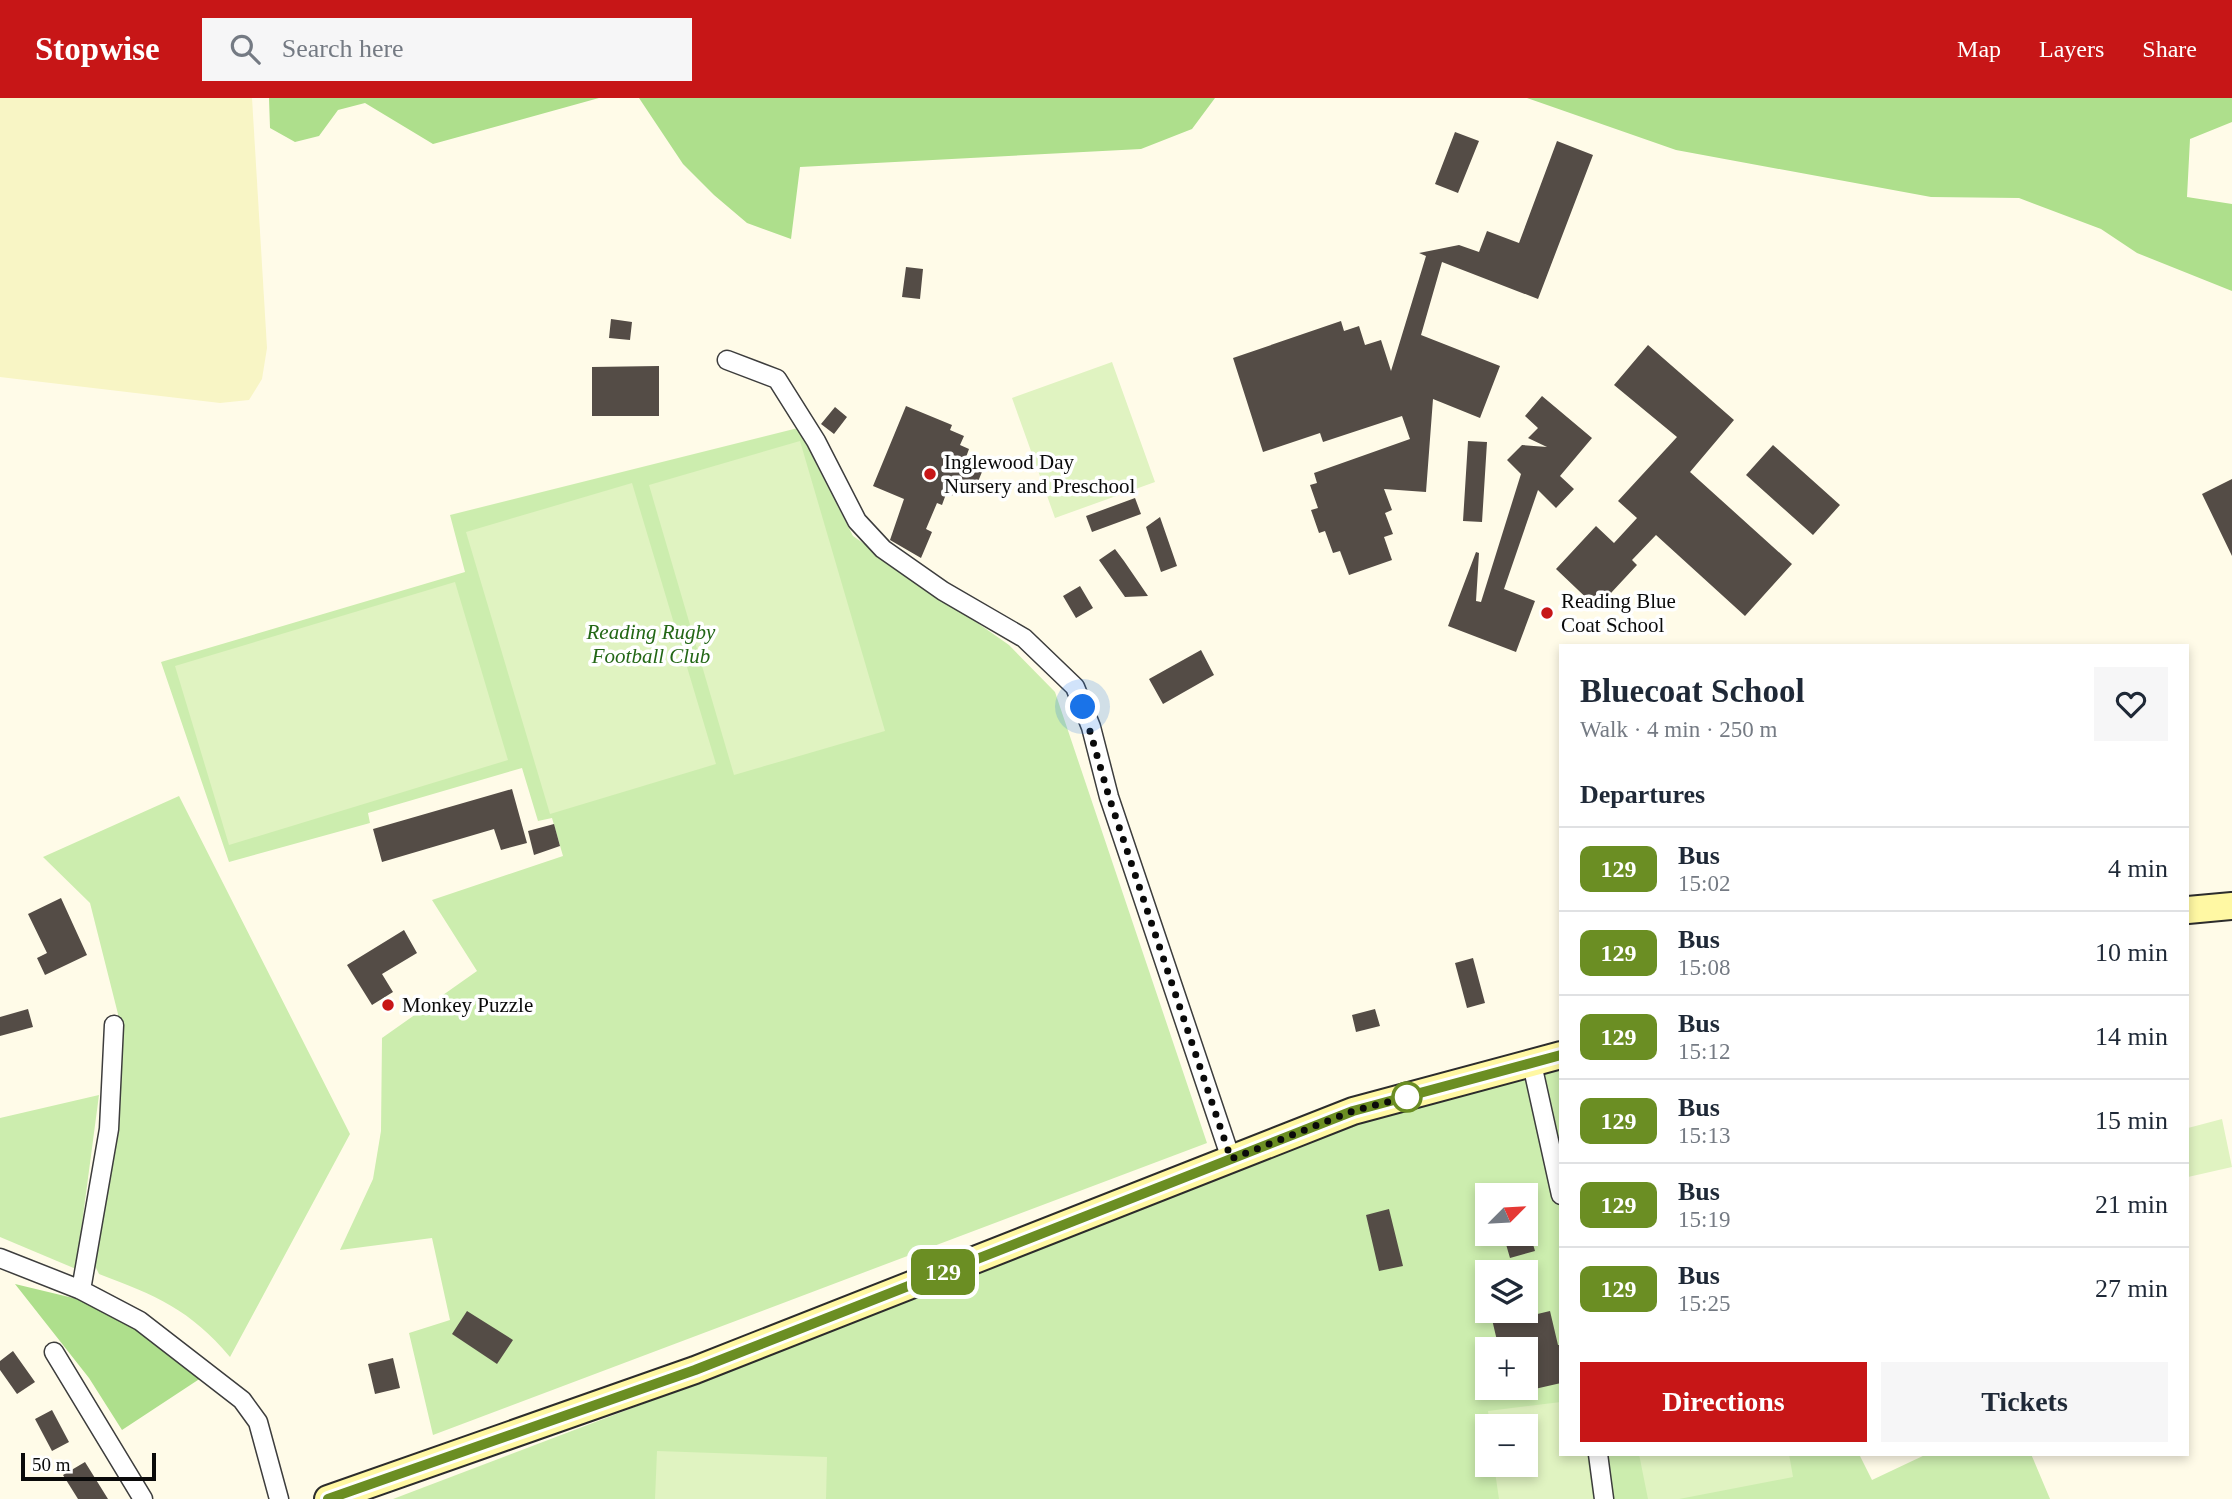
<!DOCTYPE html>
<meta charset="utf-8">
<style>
:root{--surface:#fff;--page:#f6f6f7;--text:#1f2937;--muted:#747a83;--line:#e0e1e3;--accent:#c71617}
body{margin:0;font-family:Georgia,serif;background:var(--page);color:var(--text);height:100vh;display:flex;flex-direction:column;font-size:26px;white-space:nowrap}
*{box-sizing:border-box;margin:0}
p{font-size:23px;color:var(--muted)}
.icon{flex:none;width:38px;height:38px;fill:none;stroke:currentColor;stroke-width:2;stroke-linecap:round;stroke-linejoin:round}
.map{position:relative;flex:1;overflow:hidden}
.drawer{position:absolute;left:1559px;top:546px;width:630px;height:812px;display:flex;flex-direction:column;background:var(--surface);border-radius:0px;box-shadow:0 4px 10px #0003}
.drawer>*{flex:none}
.badge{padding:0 14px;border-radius:10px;font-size:24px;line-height:46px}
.needle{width:46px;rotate:66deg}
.tools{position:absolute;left:1475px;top:1085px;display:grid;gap:14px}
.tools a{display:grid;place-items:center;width:63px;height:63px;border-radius:0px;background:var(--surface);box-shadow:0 4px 10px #0003;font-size:35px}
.scale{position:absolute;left:21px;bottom:18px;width:135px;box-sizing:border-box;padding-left:7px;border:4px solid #0a0a0a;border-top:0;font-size:19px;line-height:24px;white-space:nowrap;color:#0a0a0a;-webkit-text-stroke:5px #fff;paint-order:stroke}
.you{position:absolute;width:35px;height:35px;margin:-18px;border:5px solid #fff;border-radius:50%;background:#1a73e8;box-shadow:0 0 0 10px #1a73e833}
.map>.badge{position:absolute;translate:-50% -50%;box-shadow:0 0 0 4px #fff}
h2{padding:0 21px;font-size:26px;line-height:63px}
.round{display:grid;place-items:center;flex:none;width:74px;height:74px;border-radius:0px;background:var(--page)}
.overview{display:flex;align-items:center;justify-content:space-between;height:119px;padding:0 21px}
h1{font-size:33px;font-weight:700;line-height:52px}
.primary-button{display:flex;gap:14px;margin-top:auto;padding:14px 21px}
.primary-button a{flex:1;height:80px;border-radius:0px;background:var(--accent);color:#fff;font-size:28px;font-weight:700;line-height:80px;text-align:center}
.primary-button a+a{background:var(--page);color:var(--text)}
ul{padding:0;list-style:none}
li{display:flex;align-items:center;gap:21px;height:84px;padding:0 21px;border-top:2px solid var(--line)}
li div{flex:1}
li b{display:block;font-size:26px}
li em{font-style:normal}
li .badge{min-width:77px;font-weight:700;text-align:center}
header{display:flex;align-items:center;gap:42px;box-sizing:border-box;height:98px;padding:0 35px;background:var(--accent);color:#fff}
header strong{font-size:33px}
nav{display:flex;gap:38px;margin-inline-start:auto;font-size:24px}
.search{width:490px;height:63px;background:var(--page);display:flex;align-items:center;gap:18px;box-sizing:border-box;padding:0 24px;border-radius:0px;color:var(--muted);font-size:26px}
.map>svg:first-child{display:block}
.farmland{fill:#f8f5c5}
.green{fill:#ccedae;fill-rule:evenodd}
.forest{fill:#aedf8c}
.pitch{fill:#e0f3c1}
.building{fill:#544c46}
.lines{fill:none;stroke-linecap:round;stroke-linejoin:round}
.street-casing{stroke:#3d3d3d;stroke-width:21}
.secondary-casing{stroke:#2c2c2c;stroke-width:30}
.street{stroke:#fff;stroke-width:18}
.secondary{stroke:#fff8a3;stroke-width:26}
.line-casing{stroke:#fff;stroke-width:16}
.line{stroke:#6b8e23;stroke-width:10}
.walk{stroke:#0a0a0a;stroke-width:7;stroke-dasharray:0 12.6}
.poi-dot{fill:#c71617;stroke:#fff;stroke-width:2.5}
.stop-dot{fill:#fff;stroke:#6b8e23;stroke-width:3.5}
.labels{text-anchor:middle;stroke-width:7;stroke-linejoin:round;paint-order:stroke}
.poi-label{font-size:21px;fill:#0a0a0a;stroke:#fff;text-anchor:start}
.park-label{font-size:21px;font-style:italic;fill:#236716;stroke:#fff}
</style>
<header>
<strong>Stopwise</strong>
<div class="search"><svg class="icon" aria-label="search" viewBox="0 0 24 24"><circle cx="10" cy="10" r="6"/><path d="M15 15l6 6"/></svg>Search here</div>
<nav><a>Map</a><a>Layers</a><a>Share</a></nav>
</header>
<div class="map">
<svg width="2232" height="1401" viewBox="0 0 2232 1401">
<rect width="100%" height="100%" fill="#fffbe8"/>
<!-- farmland -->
<path class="farmland" d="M0,0H252L267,250L262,281L249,302L220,305L0,279Z"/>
<!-- green -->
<path class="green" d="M798,330L853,438L1009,547L1055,594L1207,1045L433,1337L409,1235L450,1222L432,1140L340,1152L373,1081L381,1033L382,940L477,873L432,802L563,758L552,720L538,723L522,670L368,715L370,725L229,764L161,564L465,474L450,417Z
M179,698L350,1036L230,1259C191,1212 155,1197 99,1176L94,1166L108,1095L119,920L90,805L43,759Z
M1561,972V1356H1859L1872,1382L1927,1356H2031L2050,1401H393L766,1259L1359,1024ZM1488,1097H1526V1136H1488ZM1488,1174H1526V1213H1488ZM1488,1251H1526V1290H1488ZM1488,1328H1526V1367H1488Z
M99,997L76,1171L0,1139V1020Z"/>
<!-- forest -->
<path class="forest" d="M269,0H599L433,46L365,5L338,12L319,38L295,44L270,30Z
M639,0H1215L1192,31L1141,51L800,69L791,141L747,125L714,97L683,66Z
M1527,0H2232V24L2190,41L2187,99L2232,106V193L2137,155L2101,131L2019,100L1931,99L1676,52Z
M15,1186L123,1212L204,1278L122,1332L89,1280Z"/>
<!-- pitch -->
<path class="pitch" d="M1112,264L1155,384L1055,420L1012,300Z
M800,343L885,633L734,677L649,387Z
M632,385L716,666L550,716L466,434Z
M455,484L508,662L229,747L175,568Z
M2222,1021L2232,1069L2188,1079V1030Z
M1561,1304V1356H1587L1593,1401H1499L1494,1367H1526V1328H1490L1488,1313Z
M657,1353L827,1359L826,1401H655Z
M1639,1356H1789L1793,1379L1679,1401H1648Z"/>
<!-- building -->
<path class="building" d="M1455,34L1479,43L1458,95L1435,86Z
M1557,43L1593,57L1538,201L1442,164L1421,237L1500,268L1480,320L1433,301L1426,394L1384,391L1392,412L1385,415L1393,436L1384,439L1392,462L1349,477L1340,453L1333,455L1325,433L1319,435L1311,412L1318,410L1310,387L1317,385L1314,375L1410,341L1402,318L1323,344L1320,335L1263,354L1233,260L1341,223L1344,233L1359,228L1365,247L1381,242L1391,273L1426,158L1419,155L1459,147L1479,154L1487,133L1519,145Z
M906,169L923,171L920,201L902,199Z
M611,221L632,224L630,242L609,240Z
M1648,247L1734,322L1690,374L1792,466L1745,518L1656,437L1632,462L1637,467L1597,510L1556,471L1596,428L1614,445L1637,420L1618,403L1677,339L1614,287Z
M659,268V318H592V269Z
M1542,298L1592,340L1560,378L1574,391L1556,410L1538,392L1504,491L1535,503L1516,554L1448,528L1476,454L1479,455L1476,503L1481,504L1521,376L1507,362L1522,347L1547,349L1528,340L1538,330L1525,318Z
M906,308L952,327L950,332L964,338L960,347L969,351L965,362L984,369L977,386L968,382L963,393L955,389L952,398L946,396L942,407L937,405L926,431L932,434L921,460L890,442L904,401L873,388Z
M835,309L847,319L834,336L821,326Z
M1468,343L1487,344L1482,424L1463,423Z
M1773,347L1840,407L1813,437L1746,377Z
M2232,381V458L2202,396Z
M1135,400L1141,416L1092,434L1086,418Z
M1160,419L1177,468L1161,474L1146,429Z
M1115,451L1124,463L1148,498L1125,499L1099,462Z
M1080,488L1093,510L1076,520L1063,498Z
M1201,552L1214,577L1163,606L1149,581Z
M512,691L527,745L501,752L494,731L382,764L373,731Z
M554,726L560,748L534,757L528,733Z
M61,800L87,857L45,877L37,860L47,855L28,816Z
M404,832L417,855L382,876L393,894L372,907L347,867Z
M1473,860L1485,905L1467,910L1455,865Z
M28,911L33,929L0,938V919Z
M1375,911L1380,928L1356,934L1352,917Z
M1389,1111L1403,1168L1379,1173L1366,1117Z
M1503,1136H1530L1535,1153L1510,1160Z
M467,1213L513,1242L497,1266L452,1236Z
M1490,1213H1528L1529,1218L1550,1213L1558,1247H1561V1285L1526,1293V1251H1499Z
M13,1253L35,1284L17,1296L0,1272V1263Z
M393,1260L400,1290L375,1296L368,1266Z
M52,1312L69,1344L52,1353L35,1321Z
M85,1364L108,1401H78L63,1377Z"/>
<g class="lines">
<defs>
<path id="street" d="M727,262L777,281L816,343L857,423L883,451L943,493L1024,540L1075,589L1091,629L1109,699L1231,1061
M1532,966L1561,1097
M0,1160L81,1192L140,1223L242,1302L258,1324L279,1401
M81,1192L109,1031L114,927
M54,1254L143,1401
M1598,1356L1604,1401"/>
<path id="secondary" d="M2188,812L2232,808
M328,1401L695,1272L1353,1013L1561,957"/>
</defs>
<!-- street casing -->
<use href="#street" class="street-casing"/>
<!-- secondary casing -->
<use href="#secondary" class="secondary-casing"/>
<!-- street -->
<use href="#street" class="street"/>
<!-- secondary -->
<use href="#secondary" class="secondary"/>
</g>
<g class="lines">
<defs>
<path id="line" d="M328,1401L695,1272L1353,1013L1561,957"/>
</defs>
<!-- line casing -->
<use href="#line" class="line-casing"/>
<!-- line -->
<use href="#line" class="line"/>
<!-- walk -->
<path class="walk" d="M1083,609L1109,699L1231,1061L1353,1013L1414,997L1407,999"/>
</g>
<!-- markers -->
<g class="poi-dot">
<circle cx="930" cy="376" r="7"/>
<circle cx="1547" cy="515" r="7"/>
<circle cx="388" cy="907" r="7"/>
</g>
<circle class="stop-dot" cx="1407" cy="999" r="14"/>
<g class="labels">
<!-- poi labels -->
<g class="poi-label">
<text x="944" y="371">Inglewood Day<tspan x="944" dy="24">Nursery and Preschool</tspan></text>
<text x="1561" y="510">Reading Blue<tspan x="1561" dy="24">Coat School</tspan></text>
<text x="402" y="914">Monkey Puzzle</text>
</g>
<!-- park labels -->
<g class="park-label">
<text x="651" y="541">Reading Rugby<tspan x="651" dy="24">Football Club</tspan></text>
</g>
</g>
</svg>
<div class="tools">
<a><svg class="needle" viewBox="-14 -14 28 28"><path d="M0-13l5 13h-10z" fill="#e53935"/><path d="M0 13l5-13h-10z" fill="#747a83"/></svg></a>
<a><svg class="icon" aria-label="layers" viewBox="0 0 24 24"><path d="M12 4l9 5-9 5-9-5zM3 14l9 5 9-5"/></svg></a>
<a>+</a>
<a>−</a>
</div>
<div class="scale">50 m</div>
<div class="you" style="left:1083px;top:609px"></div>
<b class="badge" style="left:943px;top:1174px;background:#6b8e23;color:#fff">129</b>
<section class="drawer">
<div class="overview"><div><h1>Bluecoat School</h1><p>Walk · 4 min · 250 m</p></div><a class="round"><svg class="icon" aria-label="heart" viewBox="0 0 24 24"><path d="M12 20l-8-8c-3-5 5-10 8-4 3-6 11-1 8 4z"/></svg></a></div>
<h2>Departures</h2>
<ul>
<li><span class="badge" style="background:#6b8e23;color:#fff">129</span><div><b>Bus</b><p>15:02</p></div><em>4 min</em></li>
<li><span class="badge" style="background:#6b8e23;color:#fff">129</span><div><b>Bus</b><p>15:08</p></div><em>10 min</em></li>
<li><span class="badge" style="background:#6b8e23;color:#fff">129</span><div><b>Bus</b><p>15:12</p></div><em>14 min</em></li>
<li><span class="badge" style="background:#6b8e23;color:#fff">129</span><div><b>Bus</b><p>15:13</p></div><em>15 min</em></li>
<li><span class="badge" style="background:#6b8e23;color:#fff">129</span><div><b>Bus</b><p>15:19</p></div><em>21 min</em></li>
<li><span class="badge" style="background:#6b8e23;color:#fff">129</span><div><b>Bus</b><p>15:25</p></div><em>27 min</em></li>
</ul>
<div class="primary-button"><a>Directions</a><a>Tickets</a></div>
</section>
</div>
